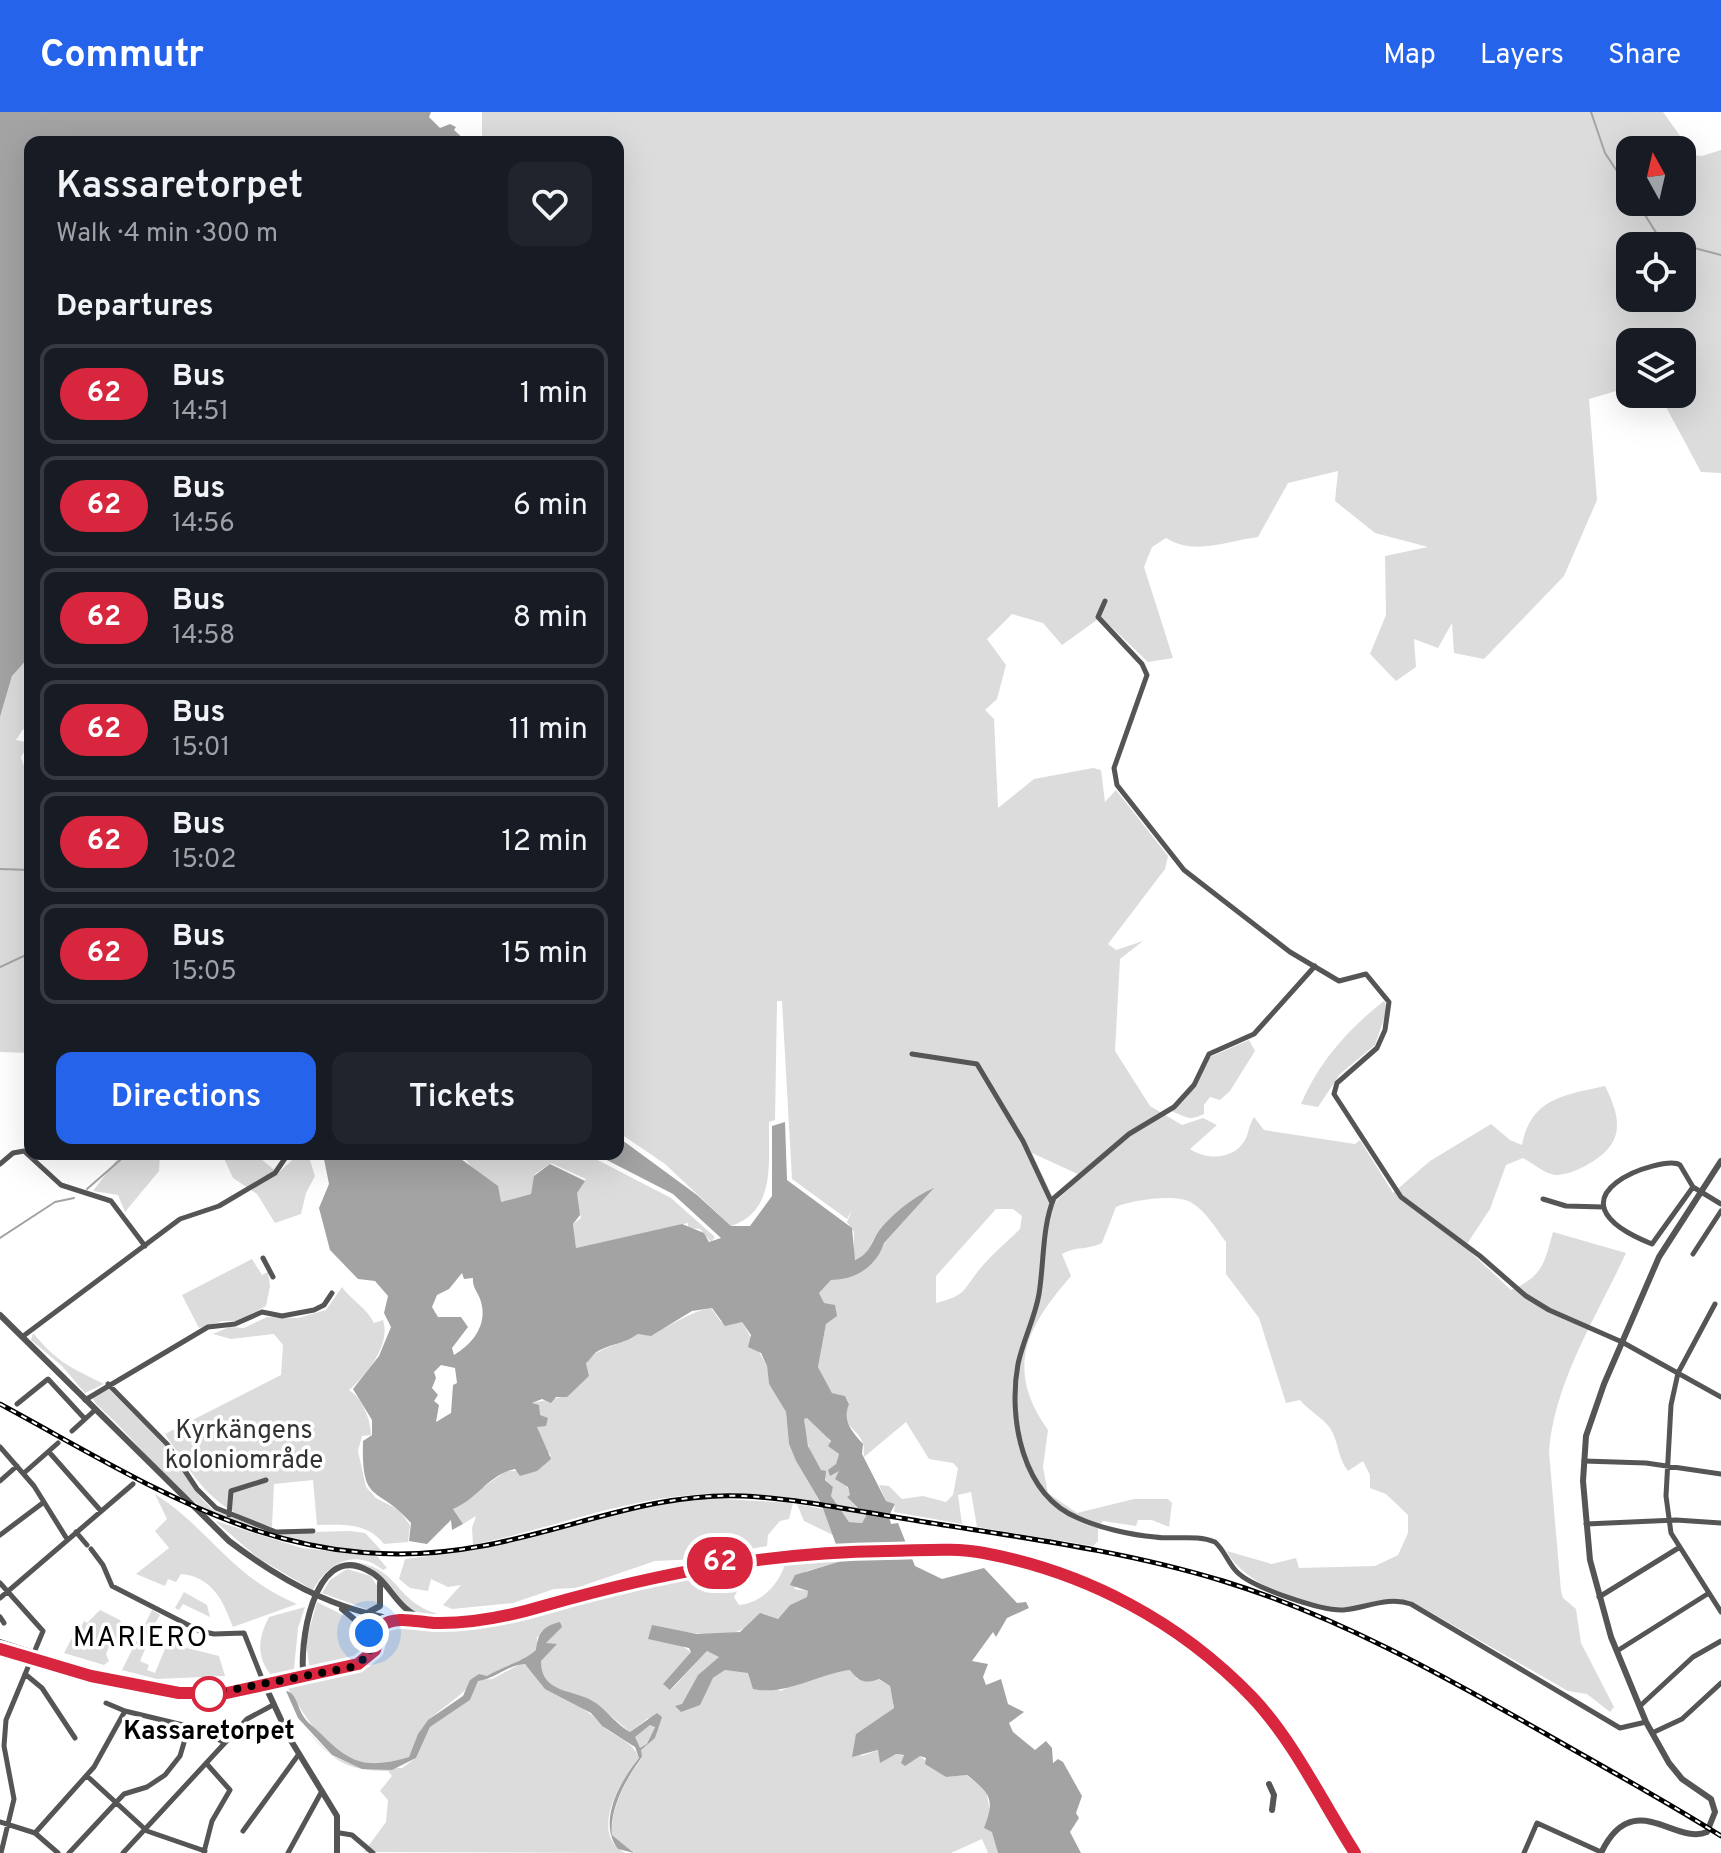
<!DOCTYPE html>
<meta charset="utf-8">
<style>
:root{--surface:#171b24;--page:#20242c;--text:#f1f3f6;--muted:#9ea1a6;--line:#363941;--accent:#2563eb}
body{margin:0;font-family:Overpass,sans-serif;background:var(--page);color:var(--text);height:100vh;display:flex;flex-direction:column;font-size:30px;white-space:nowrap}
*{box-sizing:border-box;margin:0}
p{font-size:26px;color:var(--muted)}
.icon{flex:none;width:44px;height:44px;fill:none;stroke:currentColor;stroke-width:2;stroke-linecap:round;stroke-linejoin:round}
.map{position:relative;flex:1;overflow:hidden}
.drawer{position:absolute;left:24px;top:24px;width:600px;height:1024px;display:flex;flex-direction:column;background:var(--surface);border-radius:16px;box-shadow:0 8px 32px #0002}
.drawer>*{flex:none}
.badge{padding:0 16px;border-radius:26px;font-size:28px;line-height:52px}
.needle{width:52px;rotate:352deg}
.buttons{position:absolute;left:1616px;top:24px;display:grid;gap:16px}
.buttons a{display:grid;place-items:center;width:80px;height:80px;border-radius:16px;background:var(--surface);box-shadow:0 8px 32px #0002;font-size:40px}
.you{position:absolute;width:40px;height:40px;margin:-20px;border:6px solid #fff;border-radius:50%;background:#1a73e8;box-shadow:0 0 0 12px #1a73e833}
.map>.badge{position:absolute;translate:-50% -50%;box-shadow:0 0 0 4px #fff}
h2{padding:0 32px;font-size:30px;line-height:72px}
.round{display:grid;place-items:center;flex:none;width:84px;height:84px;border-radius:16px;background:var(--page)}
.head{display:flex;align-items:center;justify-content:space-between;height:136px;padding:0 32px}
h1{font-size:38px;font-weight:600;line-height:60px}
.primary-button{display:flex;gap:16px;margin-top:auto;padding:16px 32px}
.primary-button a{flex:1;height:92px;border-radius:16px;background:var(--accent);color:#fff;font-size:32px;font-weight:600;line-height:92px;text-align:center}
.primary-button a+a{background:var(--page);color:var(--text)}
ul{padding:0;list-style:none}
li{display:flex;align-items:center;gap:24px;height:100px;margin:0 16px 12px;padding:0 16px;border:4px solid var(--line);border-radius:16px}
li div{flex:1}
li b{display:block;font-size:30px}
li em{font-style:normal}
li .badge{min-width:88px;font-weight:700;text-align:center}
header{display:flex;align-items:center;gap:48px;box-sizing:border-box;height:112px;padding:0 40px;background:var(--accent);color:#fff}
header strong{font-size:38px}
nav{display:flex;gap:44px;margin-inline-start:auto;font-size:28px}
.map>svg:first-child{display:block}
.green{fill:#dcdcdc;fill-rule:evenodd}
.water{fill:#a3a3a3;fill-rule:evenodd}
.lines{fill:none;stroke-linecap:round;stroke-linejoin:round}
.stream{stroke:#a3a3a3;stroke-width:2}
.minor{stroke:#555;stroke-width:5}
.tertiary{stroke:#555;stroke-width:6}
.rail-casing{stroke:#000;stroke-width:5}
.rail{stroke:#fff;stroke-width:2;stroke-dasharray:6;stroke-linecap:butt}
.line-casing{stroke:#fff;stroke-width:18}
.line{stroke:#d7263d;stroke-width:12}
.walk{stroke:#000;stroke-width:8;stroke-dasharray:0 14.4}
.stop-dot{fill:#fff;stroke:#d7263d;stroke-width:4}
.labels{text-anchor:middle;stroke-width:7;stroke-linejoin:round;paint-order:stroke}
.park-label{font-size:26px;fill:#333;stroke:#fff}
.stop-label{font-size:26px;font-weight:bold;fill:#000;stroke:#fff}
.neighbourhood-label{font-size:28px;letter-spacing:2px;fill:#000;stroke:#fff}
</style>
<header>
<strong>Commutr</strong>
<nav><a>Map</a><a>Layers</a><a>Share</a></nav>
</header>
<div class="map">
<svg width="1721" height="1741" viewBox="0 0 1721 1741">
<rect width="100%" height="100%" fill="#fff"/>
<!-- green -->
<path class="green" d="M482,0H1663L1694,43L1702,44L1721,38V361L1701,360L1659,282H1682V230H1630V275L1589,287L1597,388L1564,464L1484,547L1454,541L1452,511L1438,536L1414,527L1416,555L1396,569L1370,542L1386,503L1385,444L1428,435L1375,421L1335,389L1338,359L1288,371L1258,425C1227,429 1194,444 1166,426L1152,435L1144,455L1173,546L1148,550L1101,505L1062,533L1043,511L1012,502L987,527L1006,553L997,587L985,598L994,607L998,696L1034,667L1093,656L1101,658L1105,690L1116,678L1168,744L1165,757L1108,832L1116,838L1143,829L1120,847L1115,939L1150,994L1182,1013L1203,1006L1217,1013L1190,1037C1208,1049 1237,1048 1247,1024C1249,1017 1250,1012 1254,1005L1264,1018L1355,1032L1360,1028L1393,1081L1430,1049L1491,1012L1510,1028L1522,1033C1531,985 1566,983 1605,974C1625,1013 1622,1036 1581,1056C1573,1060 1559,1065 1551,1062C1541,1059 1532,1051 1523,1046L1506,1053L1490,1097L1465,1135L1511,1178C1543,1164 1544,1152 1553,1120L1626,1141C1597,1204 1554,1270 1549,1340L1561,1479L1563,1486L1576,1497L1581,1531L1614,1595L1610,1600L1587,1582L1568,1579L1411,1489C1386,1484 1362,1495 1337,1496C1305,1497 1239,1468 1227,1439L1272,1452L1296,1446L1299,1456L1375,1454L1398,1443L1408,1421V1403L1386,1382L1370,1376V1363L1363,1349L1348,1359C1337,1345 1339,1330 1330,1316C1322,1305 1309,1299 1300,1288L1286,1291L1259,1206L1226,1162V1130C1216,1117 1206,1099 1192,1091C1178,1081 1131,1088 1116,1095L1102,1131C1088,1138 1076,1134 1062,1142L1071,1164C1027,1215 1004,1256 1048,1318L1043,1355L1048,1381L1077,1401L1134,1387H1168L1172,1391L1169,1415L1152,1408H1138L1136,1414L1103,1409L1098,1416V1429L1093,1434L977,1415L971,1380L958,1383L962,1412L894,1400L895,1392L886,1389L879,1373L889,1374L902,1387L923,1384L946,1390L953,1383L958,1356L953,1351L929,1347L906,1310L864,1345C863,1340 865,1336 863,1332C858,1314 840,1318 849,1291L845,1284L832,1281L818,1255L826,1212L831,1208L818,1182L831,1168C852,1168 877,1151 884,1131L934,1076L873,1128L867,1142L854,1148V1120L847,1110L852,1098L847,1107L792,1067L782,889H777L775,1008L769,1010C768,1049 777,1099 731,1114L665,1052L618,1020V30H482ZM1630,38H1682V90H1630ZM1630,134H1682V186H1630ZM1032,1041L1082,1064L1055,1090ZM996,1097H1013L1022,1104L1020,1117C1007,1130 991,1143 979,1158C962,1179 967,1183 936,1191V1164Z
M30,544V620L23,617L16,628L30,631L21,645L25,657L30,660V941L0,940V605L12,564Z
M1384,889L1388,895L1375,933L1340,962L1318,995L1301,992C1318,951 1349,916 1384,889Z
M1249,928L1255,939L1230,979L1220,988L1210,985L1204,993V1002C1187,1010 1186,1004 1171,999L1196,973L1210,945Z
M121,1042H160L159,1059L125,1100L118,1083L93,1079Z
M222,1042H255L278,1061L299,1042H308L315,1064L306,1081L301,1102L275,1111L257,1082L233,1066Z
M461,1042H586L671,1086L715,1125L711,1130L700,1117L688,1116V1111L576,1136L573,1112L581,1106L574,1083L586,1067L551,1051L535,1062L531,1082L501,1090Z
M252,1147L262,1163L268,1160L270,1174L266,1194L239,1209H223L199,1216L182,1183Z
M342,1175C352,1189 366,1195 374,1211L383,1208C391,1233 367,1262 349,1278C362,1286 371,1308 371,1323L362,1324L358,1339L366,1375L376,1386L399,1398L410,1413L408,1430L384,1432C366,1410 344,1413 317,1413L313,1368L274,1372L272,1415C213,1400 197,1369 165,1322L281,1263L283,1233L274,1222L231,1227L213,1222L229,1215L244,1216L267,1205L298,1206L326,1198Z
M711,1196L721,1210H742L767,1254L769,1272L786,1300L789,1332L796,1349L821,1391C779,1385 736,1380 693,1383C619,1388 546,1418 473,1433L472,1416L476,1404L463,1412L453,1397L506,1359H537L551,1343L543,1336L537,1315L548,1306L540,1304L532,1291L566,1284L589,1264L586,1251C597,1234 622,1234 638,1222C660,1225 684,1200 711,1196Z
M33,1221C58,1251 70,1255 104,1272L85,1281L62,1254L31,1228Z
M109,1277L171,1340L201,1386L213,1398L274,1421L350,1419L365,1421L383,1440C326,1436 251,1431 203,1396C163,1368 133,1324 96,1292L93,1287L96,1282Z
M807,1305L820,1315L839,1342L836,1352L829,1358H839L851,1383L848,1386L866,1405L862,1411L849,1410L831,1384L833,1375C814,1358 806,1332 804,1307Z
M155,1382C211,1418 231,1465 297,1492L233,1515C223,1489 213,1465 181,1462L176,1470L168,1467L165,1474L136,1462L169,1436L155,1419L167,1407Z
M705,1386L793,1391L789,1407L780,1409L768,1423L767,1434L698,1447L655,1449L576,1476L554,1477L513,1491L452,1497L443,1493L461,1473L448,1475L431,1467L428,1479L410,1476L399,1467L405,1447L474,1438L641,1396Z
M797,1392L823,1397L835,1424L804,1409Z
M215,1409L302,1436L377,1444L387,1456L383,1458C356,1436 328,1450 313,1478L258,1446Z
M842,1444V1450L806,1459L794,1477L808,1479L807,1485L790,1493L778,1507L752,1508C738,1534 677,1518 652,1514L691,1540L664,1573L671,1578L707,1539L720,1545L698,1563L682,1592L699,1593L713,1566L725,1558L748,1560L780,1579L829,1560L851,1558L857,1567H878L890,1574L894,1596L856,1622L861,1644L879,1638L880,1650L896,1642L915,1646L920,1644L946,1665L966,1663L986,1678L998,1741H988L982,1727L951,1741H634L612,1723C610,1697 627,1665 642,1646L634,1625L650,1613L655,1614L648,1631L655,1626L658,1615L648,1606L630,1620L594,1590L553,1576L541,1562V1549L555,1532H545L537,1524V1538C523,1550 503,1555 487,1565L479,1562C463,1585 445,1592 427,1610C417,1621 416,1633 409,1645C396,1649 379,1653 365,1653C332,1651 302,1599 287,1575C311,1569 357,1567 373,1547C382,1536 379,1522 389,1512L428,1517L504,1511L693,1462L711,1467L717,1460L734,1455L739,1476L734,1485L739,1493C762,1491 781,1471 786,1448Z
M352,1450C407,1454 392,1505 466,1505C448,1506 424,1510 408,1499C379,1478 386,1444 338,1453Z
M347,1457L371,1464L379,1477V1492L369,1498L322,1481L330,1468Z
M184,1480L207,1493L210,1505L183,1492L179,1498L175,1496Z
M317,1490L347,1505L369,1525L367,1540C353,1552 326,1561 309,1553L306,1529Z
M305,1495L298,1516L294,1557L271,1563C256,1544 258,1526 269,1505Z
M100,1498L120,1508L124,1518L115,1536L109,1535L106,1542L109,1549L104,1553L64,1541L72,1526L79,1528L78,1522L84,1509L87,1511Z
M152,1498L160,1503L142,1532L146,1535L140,1549L149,1553L147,1558L155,1561L172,1520L179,1524V1534L219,1544L225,1564L157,1567L122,1558Z
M522,1551L532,1556C542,1583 569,1585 589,1601C594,1604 598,1610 602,1614C616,1626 632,1628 639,1646C621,1667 588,1722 625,1741L364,1740L386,1710L388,1688L380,1679L392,1664L388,1659C345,1659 333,1648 305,1617L332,1644L362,1656H402L416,1646L430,1615L470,1588L478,1568L492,1567Z"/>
<!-- water -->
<path class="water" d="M0,0H431L429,5L440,16L450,12L456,15L454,18L467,30H30V544L12,564L0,605Z
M785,1010L787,1068L852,1116L855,1148C872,1141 871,1128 882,1115C896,1099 915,1084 934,1076L884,1131C876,1155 855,1168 831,1168L819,1181L824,1191L835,1193L837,1204L826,1212L818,1255L832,1281L845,1284L849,1292C842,1310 852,1319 863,1332L862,1342L886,1389L895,1392L889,1404L891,1412L898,1411L915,1454L942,1467L984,1456L1017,1491L1026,1490L1029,1496L1007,1506L996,1525L993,1520L972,1549L988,1552L983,1565L986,1573L1001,1567L1008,1592L1024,1600L1009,1611L1013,1620L1035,1638L1046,1629L1052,1636L1053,1651L1058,1647L1063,1650L1082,1684L1076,1701L1079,1706L1070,1720L1081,1741H998L992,1720L984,1716C995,1687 991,1682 967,1663L946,1665L925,1652L926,1646L920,1644L905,1654L901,1651L904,1643L896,1642L880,1651L878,1638L852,1645L856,1622L894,1596L890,1574L879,1567C865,1572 859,1570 850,1558C817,1562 787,1584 753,1577L748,1561L725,1558L713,1566L700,1593L681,1600L675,1594L682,1592L698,1563L719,1545L707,1539L670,1578L663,1572L691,1540L689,1536L648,1527L652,1513L697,1522L740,1520L760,1501L778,1507L790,1493L807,1485L808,1479L790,1473L795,1463L842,1449L821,1391L796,1349L789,1332L786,1300L769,1272L767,1254L761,1241L748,1235L751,1223L742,1210L725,1214L712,1196L692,1199L651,1224L638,1222C624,1232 614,1231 600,1238C593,1241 591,1247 586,1251L589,1264L567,1285H556L551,1291L542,1287L532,1291L539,1293L540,1303L548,1306L546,1314L537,1315L551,1347L537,1359L520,1364L515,1357C488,1363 478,1387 453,1397L463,1412L452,1418L451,1408L427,1432L409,1429L411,1411C378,1372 361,1395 363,1329L372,1323V1308L353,1277L379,1244L391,1215L384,1201L388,1184L375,1169L358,1167L330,1138L319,1096L329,1072L323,1042H460L461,1047L498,1074L501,1090L531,1082L534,1064L550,1052L585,1069L577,1081L580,1103L573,1112L576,1136L682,1112L704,1121L709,1130L721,1126L673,1082L595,1042H618V1025L697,1083L731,1114H750L772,1084V1014ZM462,1161L464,1167L473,1166C472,1176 479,1181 481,1190C488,1214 471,1233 454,1243L452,1236L468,1215L461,1205H438L432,1195L437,1183L449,1177ZM441,1253L455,1256L457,1271L453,1273L451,1301L436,1310L439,1293L434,1289L438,1283L432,1276L436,1266L434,1260ZM807,1306L831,1329L828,1334L839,1342L836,1352L828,1358L830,1364L839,1359L835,1367L848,1375L850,1383L847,1385L866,1404L862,1411L849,1410L831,1384L833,1375L825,1368L826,1359L821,1358L808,1334L804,1307Z
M560,1510L562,1515L546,1531L557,1532L541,1549C541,1583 574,1576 596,1591C608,1600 617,1613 630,1620L657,1601L662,1605L655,1626L641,1638L642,1645C627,1665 609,1697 612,1723L634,1741L618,1737C597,1710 620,1669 639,1646L635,1635L602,1614L591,1601L545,1577L525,1552C507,1553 496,1567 478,1569L470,1588L430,1615L416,1646L392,1658L362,1657L332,1643L298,1606L286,1579C295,1580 297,1592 302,1602C306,1610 313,1614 319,1620C350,1651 364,1658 409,1645L418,1622L428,1608L463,1584L470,1568L479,1562L487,1564C503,1554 523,1550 536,1538C538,1521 543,1514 560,1510ZM650,1613L655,1615L647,1632L640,1636L635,1625Z"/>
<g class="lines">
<!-- stream -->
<path class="stream" d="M1591,0L1605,41L1630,79
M1637,90L1660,127L1721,143
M0,757L30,758
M0,855L28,842L30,837
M87,1077L127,1042
M0,1126L55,1090L74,1086"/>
<!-- minor -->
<path class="minor" d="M1105,489L1098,505L1142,552L1147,563L1114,656L1117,673L1184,758L1290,840L1339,869L1366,862L1389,890L1385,918L1377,936L1337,971L1334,982L1401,1085L1480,1144L1526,1184L1549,1198L1622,1230L1721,1285
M1315,854L1254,922L1209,942L1194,973L1174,995L1129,1022L1054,1086C1042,1114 1044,1152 1039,1182C1035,1206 1023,1228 1018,1252C1008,1306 1022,1383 1078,1406C1100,1416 1131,1423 1155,1425C1175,1428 1196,1422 1215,1430C1225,1439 1228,1451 1237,1460C1253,1476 1322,1499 1343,1498C1366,1496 1388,1484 1411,1492L1620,1616L1646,1610
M912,942L977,952L1023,1029L1052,1091
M0,1052L13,1041L24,1039L61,1073L111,1089L145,1134
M1693,1075L1680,1053C1664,1042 1535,1085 1652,1132L1693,1075L1721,1092
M1543,1087L1566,1094L1603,1095
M1693,1142L1721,1099
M263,1146L273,1165
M1715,1192L1678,1261L1671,1293L1666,1384L1671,1421L1721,1500
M22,1225L180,1107L219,1094L275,1061L288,1042
M108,1272L167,1332L197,1377L216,1396L276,1420L313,1419
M85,1288L208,1215L235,1212L262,1200L282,1204L314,1198L324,1193L332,1181
M17,1292L48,1267L85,1307
M72,1319L95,1298
M0,1335L34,1374L67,1427
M49,1340L101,1399
M1584,1349L1646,1351L1721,1362
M24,1361L58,1331
M0,1369L17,1354
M229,1403L231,1379L266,1368
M1586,1412L1676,1408L1721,1411
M76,1420L87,1433
M0,1423L44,1390
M91,1437L103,1453L112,1474L200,1519L214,1522L244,1521L263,1569
M0,1471L43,1519L6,1608L4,1634L14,1687L1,1741
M1599,1485L1680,1435
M0,1486L133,1372
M0,1505L4,1511
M1617,1539L1709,1481
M25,1562L42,1576L75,1626
M106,1591L125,1599
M1640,1594L1693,1545L1721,1529
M1652,1621L1682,1607L1721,1571
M87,1664L147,1719L205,1739
M0,1710L35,1721L58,1741
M243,1719L299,1642
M35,1721L94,1655L125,1599L204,1618L224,1631
M340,1721L352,1723L373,1741
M204,1740L212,1709L230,1678L206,1651
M69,1741L124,1682L147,1675L165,1663L180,1644L189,1614
M123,1741L247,1607L273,1593
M288,1741L322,1679
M1524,1741L1537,1711L1601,1740"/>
<!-- tertiary -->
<path class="tertiary" d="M0,1203L229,1429C287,1473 347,1505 421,1510C501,1516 577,1483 653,1464C721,1447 793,1440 863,1439C902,1439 941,1436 979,1440C1078,1451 1186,1514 1253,1586C1293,1629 1323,1691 1355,1741
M342,1497L367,1518L372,1537
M369,1500L380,1494V1471
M0,1530L99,1562
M0,1537L138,1574L210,1582L352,1555L375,1538L381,1514L393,1508
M304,1567C298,1535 313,1432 365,1457C391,1468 392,1495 425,1508
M263,1569L290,1627L337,1704V1741
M205,1580L327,1558
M1269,1672L1274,1683L1272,1698
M1601,1741C1633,1674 1675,1734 1707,1720L1715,1700L1711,1687L1682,1667L1669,1651L1646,1610L1611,1525L1590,1448L1583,1369L1586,1324L1604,1272L1659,1145L1721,1049"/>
<defs>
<path id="rail" d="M0,1292C159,1378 291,1470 482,1434C570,1418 652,1380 743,1384C804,1387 865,1401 925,1410C1025,1426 1125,1439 1223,1469C1337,1504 1442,1563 1546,1622C1605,1656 1664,1688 1721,1724"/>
</defs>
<!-- rail casing -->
<use href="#rail" class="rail-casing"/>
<!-- rail -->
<use href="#rail" class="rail"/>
</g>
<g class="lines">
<defs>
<path id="line" d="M0,1537L91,1564L179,1581H227L358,1552L375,1538L381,1514C396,1503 417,1510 434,1511C473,1512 510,1504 547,1493C660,1461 769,1440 887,1439C918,1439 953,1435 984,1441C1086,1460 1180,1510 1252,1585C1293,1628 1323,1691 1355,1741"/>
</defs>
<!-- line casing -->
<use href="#line" class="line-casing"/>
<!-- line -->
<use href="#line" class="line"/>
<!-- walk -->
<path class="walk" d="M209,1582L352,1555L371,1542L369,1521"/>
</g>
<!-- markers -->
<circle class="stop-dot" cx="209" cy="1582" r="16"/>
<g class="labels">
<!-- park labels -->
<g class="park-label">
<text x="244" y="1326">Kyrkängens<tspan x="244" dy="30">koloniområde</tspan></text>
</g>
<!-- stop labels -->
<g class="stop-label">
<text x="209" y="1627">Kassaretorpet</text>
</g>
<!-- neighbourhood labels -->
<g class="neighbourhood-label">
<text x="141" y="1534">MARIERO</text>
</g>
</g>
</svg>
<div class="buttons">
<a><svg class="needle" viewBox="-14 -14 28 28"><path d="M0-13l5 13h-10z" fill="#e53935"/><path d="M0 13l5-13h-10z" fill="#9ea1a6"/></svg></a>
<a><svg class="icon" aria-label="locate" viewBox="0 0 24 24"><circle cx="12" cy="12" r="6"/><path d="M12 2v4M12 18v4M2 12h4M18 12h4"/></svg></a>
<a><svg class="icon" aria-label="layers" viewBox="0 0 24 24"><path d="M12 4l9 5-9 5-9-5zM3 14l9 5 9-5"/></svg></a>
</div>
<div class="you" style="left:369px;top:1521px"></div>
<b class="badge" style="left:720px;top:1451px;background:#d7263d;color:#fff">62</b>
<section class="drawer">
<div class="head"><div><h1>Kassaretorpet</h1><p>Walk · 4 min · 300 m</p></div><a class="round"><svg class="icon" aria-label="heart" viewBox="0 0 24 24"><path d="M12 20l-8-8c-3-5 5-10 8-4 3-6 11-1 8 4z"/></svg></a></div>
<h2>Departures</h2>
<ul>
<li><span class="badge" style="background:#d7263d;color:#fff">62</span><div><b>Bus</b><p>14:51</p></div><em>1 min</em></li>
<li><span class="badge" style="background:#d7263d;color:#fff">62</span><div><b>Bus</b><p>14:56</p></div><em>6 min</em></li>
<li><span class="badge" style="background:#d7263d;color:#fff">62</span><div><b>Bus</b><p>14:58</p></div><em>8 min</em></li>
<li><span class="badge" style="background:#d7263d;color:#fff">62</span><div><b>Bus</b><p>15:01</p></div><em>11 min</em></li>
<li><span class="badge" style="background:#d7263d;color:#fff">62</span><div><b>Bus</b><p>15:02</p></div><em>12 min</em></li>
<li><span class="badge" style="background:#d7263d;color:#fff">62</span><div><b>Bus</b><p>15:05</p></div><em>15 min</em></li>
</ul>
<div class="primary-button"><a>Directions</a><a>Tickets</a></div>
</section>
</div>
